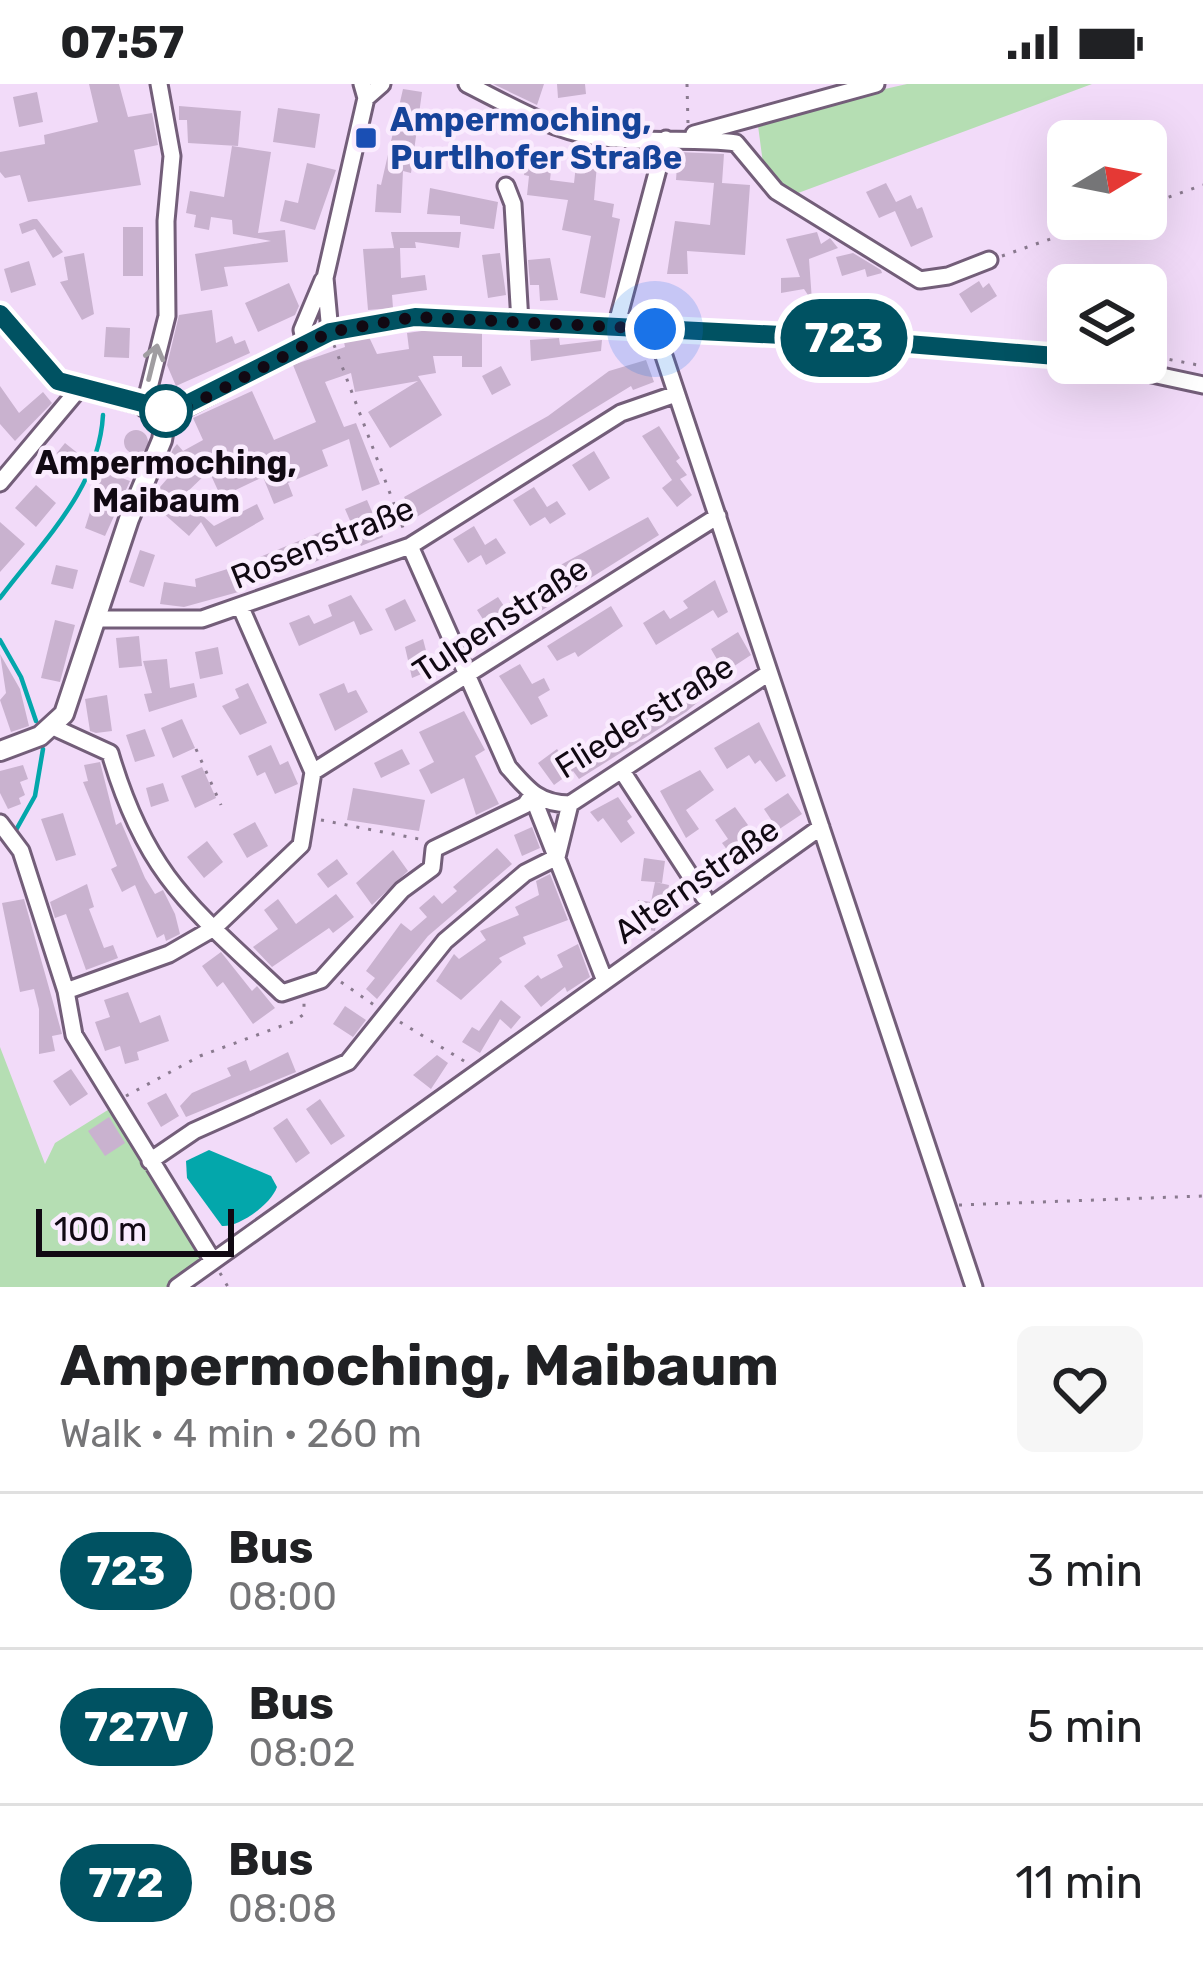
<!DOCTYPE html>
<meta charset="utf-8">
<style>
:root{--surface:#fff;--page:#f6f6f6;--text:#202124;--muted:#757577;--line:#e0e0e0}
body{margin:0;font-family:Rubik,sans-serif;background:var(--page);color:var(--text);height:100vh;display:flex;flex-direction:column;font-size:45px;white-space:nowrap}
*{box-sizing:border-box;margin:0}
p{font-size:39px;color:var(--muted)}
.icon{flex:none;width:66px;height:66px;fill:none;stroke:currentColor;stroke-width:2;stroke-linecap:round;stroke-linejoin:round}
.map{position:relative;height:1203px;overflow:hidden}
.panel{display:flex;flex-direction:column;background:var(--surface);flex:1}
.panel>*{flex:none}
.badge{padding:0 24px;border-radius:39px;font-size:42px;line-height:78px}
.needle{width:78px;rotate:80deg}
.fabs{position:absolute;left:1047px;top:36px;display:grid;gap:24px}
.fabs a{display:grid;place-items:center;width:120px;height:120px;border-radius:18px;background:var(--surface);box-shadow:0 12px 48px #0002;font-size:60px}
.scale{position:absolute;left:36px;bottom:30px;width:198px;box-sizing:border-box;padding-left:12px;border:6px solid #110913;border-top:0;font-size:33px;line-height:42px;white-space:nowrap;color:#110913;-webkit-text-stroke:9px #faecfe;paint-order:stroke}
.you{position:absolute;width:60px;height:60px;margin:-30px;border:9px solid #fff;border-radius:50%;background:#1a73e8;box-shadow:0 0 0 18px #1a73e833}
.map>.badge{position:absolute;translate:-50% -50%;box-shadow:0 0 0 6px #fff}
.round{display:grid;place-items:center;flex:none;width:126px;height:126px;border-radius:18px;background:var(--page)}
.head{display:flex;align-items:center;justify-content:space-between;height:204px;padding:0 60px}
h1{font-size:57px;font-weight:700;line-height:90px}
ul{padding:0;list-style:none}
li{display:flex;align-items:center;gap:36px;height:156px;padding:0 60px;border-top:3px solid var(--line)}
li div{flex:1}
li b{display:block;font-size:45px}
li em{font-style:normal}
li .badge{min-width:132px;font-weight:700;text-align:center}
.status{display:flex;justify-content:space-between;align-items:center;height:84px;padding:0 60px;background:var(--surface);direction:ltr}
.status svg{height:33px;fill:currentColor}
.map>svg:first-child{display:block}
.green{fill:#b5deb3}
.water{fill:#03a7ab}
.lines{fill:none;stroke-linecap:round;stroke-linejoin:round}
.stream{stroke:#03a7ab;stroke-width:4.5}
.building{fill:#c9b2cf}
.minor-casing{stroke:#735e79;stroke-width:21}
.major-casing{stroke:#735e79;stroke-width:24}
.path{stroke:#8a7a8f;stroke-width:3;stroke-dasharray:3 9;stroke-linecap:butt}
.minor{stroke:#fff;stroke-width:15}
.major{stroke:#fff;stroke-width:18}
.oneway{stroke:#a09da1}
.line-casing{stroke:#fff;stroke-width:27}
.line{stroke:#005262;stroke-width:18}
.walk{stroke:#110913;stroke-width:12;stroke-dasharray:0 21.6}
.transit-dot{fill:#1a4fb4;stroke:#faecfe;stroke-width:4.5}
.stop-dot{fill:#fff;stroke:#005262;stroke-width:6}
.labels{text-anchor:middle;stroke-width:9;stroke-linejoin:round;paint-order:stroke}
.transit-label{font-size:33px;font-weight:bold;fill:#164399;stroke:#faecfe;text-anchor:start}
.stop-label{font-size:33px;font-weight:bold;fill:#110913;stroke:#faecfe}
.street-label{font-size:33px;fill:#110913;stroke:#faecfe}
</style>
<div class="status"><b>07:57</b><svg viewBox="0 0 49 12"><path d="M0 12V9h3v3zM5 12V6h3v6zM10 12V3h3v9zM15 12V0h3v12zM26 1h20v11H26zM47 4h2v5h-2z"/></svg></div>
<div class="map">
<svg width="1203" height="1203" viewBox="0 0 1203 1203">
<rect width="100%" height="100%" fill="#f2dbf9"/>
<!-- green -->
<path class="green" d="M907,0H1092L790,112L764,87L757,34Z
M0,963L45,1080L55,1059L111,1024L205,1173L202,1177L166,1203H0Z"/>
<!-- water -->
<path class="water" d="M209,1066L271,1092L277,1103C271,1120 240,1143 222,1142L187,1094L186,1077Z"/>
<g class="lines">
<!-- stream -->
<path class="stream" d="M0,514C41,459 99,405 103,331
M0,556L21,593L36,637
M16,746L35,712L43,665"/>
</g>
<!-- building -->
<path class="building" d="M89,0H119L128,33L152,29L158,61L134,66L141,101L28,118L20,91L5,94L0,88V68L45,60L44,51L98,38Z
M493,0H544L537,21Z
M557,0H585L586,10L558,14Z
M403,5L422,8L411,89L403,87L401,129L375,128L377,100L381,101Z
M37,8L43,38L19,43L13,13Z
M179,22L241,27L238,62L188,59L187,36H179Z
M278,24L320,30L315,64L273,58Z
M232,62L271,68L258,149L285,146L288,178L224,183L228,202L201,207L195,170L271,157L233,150L232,136L211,133L209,146L194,143L196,131L186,129L190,107L224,113Z
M588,64L607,66L605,81L597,80L594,116L614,120L612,133L620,135L605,214L580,209L591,152L562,146L568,116L527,111L529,92L524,91L526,74L552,77L550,96L574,99L577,72L587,73Z
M678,68L724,70L722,99L750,101L745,171L687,167L688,190H667L675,137L710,141L714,99L676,96Z
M307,79L336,86L315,146L280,137L285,116L298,119Z
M886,99L896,118L911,111L917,125L922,123L933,153L911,163L895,127L879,134L866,108Z
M430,104L498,118L494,145L460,140V132L427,130Z
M33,135H37L63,168L53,174L35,145L22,150L19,140Z
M123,143H143V192H123Z
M391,148H461L459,164L415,158L416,164H400L401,194L425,191L427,206L392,211L393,224L368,226L363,165L394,164Z
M817,148L821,160L830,154L838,164L809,175L812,217L804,205L781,209V194L800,193L786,155Z
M84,169L94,230L82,236L60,198L68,196L64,173Z
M500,169L506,211L488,214L482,171Z
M853,169L881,186L882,189L867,193L865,185L842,192L836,173Z
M550,174L558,216L540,217L539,201H530L528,176Z
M29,177L36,201L11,209L4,185Z
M979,197L983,204L989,199L997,212L971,229L959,210Z
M289,199L299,222L295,231L258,248L245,219Z
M212,226L216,259L232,252L235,260L245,256L250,269L176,302L167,281L179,231Z
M106,243L130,244L129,274L104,273Z
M429,246L482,249V283H462V272H433L436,289L418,292L442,331L390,364L368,328L418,297L355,308L351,289L325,298L344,343L356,339L380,400L362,407L349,355L322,366L328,382L288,399L293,412L274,420L263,393L221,413L209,387L182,413L214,442L257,420L264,435L216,463L201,438L189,452L163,429L167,423L154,410L173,388L166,381L173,365L177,360L183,367L203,356L193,334L252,307L274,356L316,338L293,281L345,263L344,258L369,253L377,270L409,265L407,249Z
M559,254L560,261L602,256L601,267L531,277L530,256Z
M646,276L654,298L633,306L631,302L415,434L404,413L548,332L609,287Z
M501,282L511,301L492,311L482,292Z
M0,302L19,329L43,308L52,319L15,357L0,340Z
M659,342L680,374L676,377L687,391L680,395L692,411L677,423L662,404L672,396L642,352Z
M124 358a12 12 0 1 1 24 0a12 12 0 1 1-24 0Z
M65,359L80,371L67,387L52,375Z
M594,367L610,394L589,407L572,381Z
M103,387L130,397L105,452L85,444Z
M36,401L56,419L36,443L15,424Z
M534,403L547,423L557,417L566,430L550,440L545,433L530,442L513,416Z
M367,416L383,453L361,462L345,425Z
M648,433L659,451L570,507L555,484Z
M0,438L25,460L0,488Z
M474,442L485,461L496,454L506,469L486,481L481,471L468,479L453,455Z
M323,447L333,470L310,480L307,473L265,497L255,475Z
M140,466L155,471L144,503L129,498Z
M56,481L78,486L73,505L51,500Z
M234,483L242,507L184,523L160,520L164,498L196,503L195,495Z
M715,496L728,528L718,534L713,526L656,561L643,539L664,526L670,535L688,524L683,517Z
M540,500L552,520L531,533L523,524L493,551L477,526L498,513L504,522Z
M351,511L373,546L360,551L354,537L299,562L289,539L309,531L314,540L332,532L328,521Z
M405,515L416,537L395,547L385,525Z
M611,522L623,542L578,573L575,568L557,577L547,562Z
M55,536L75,541L60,598L41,594Z
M738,548L751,571L713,596L717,602L686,628L579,695L567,679L718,577L711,565Z
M139,552L142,582L119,584L116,554Z
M423,555L431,586L412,594L405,563Z
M218,563L223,590L200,595L195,568Z
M0,570L20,605L29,642L11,648L0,616L6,609Z
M167,575L170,604L194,599L197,613L149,628L144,610L152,609L143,577Z
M520,580L532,600L544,594L550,606L538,613L548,632L531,641L499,592Z
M248,599L267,639L240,651L222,622L239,614L235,605Z
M344,599L348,609L356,606L368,628L335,647L319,610Z
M107,611L112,647L96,649L90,647L85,615Z
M464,627L485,666L475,672L499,720L476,731L464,694L431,710L419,686L434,678L419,648Z
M182,635L195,664L173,674L161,644Z
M759,638L786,692L776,698L760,676L755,680L749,671L727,685L714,664Z
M145,645L155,672L135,678L126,651Z
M271,661L280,681L288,677L298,700L275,710L265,688L257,692L248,672Z
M402,665L410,680L381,694L374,679Z
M557,665L573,687L554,701L538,679Z
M100,678L116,741L121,738L145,794L155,810L163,806L175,830L180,850L166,857L164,850L157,854L135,801L122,808L111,785L117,782L83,698L88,697L84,681Z
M23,681L28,695L20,698L25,711L19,714L21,720L8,725L0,709V687Z
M202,683L216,714L195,724L181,692Z
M700,686L714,706L686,726L699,745L686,754L660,707Z
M163,699L169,717L151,723L146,704Z
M353,704L425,716L419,747L347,736Z
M788,709L802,730L778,746L764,725Z
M618,713L632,733L627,737L635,749L621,759L603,734L598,738L590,728Z
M735,723L748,741L742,745L756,765L737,779L722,759L728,755L715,736Z
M63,729L76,771L56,777L41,735Z
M255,738L268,762L247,774L233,750Z
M532,743L540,764L522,772L514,751Z
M207,757L223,778L204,794L187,773Z
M497,764L512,780L428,852L377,915L366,905L375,894L366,887L401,839L411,847L427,833L419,824L434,811L442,820L457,807L453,803Z
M393,766L408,787L372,821L356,799Z
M644,774L665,777L662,799L655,798L669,801L666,821L659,819L655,847L634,844L638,816L651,818L655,798L641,797Z
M337,775L348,790L328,804L317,790Z
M550,790L568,836L523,853L526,860L499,874L502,878L461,916L436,897L454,870L459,875L486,856L480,847L519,831L515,823L539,811L536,797Z
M87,800L94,823L89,825L104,864L113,861L118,874L86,886L66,830L55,834L50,818Z
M336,810L354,833L333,849L329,844L272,883L253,863L278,845L264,826L278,815L296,840Z
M24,815L62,950L52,952L55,967L39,970V925L34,905L20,908L2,819Z
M578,860L590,893L567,908L565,903L541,923L524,902L538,891L541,895L563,883L557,871Z
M221,868L252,907L257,902L275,924L253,940L223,898L217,903L202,882Z
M128,908L140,939L160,931L169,957L137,968L139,976L125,980L120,962L105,967L95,938L110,933L104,916Z
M501,916L521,933L511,945L500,935L480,969L462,958L472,943L479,947Z
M345,922L366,936L353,953L333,940Z
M288,968L296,988L186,1033L180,1022L192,1009L231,992L227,984L246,976L250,987Z
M437,971L448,979L431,1005L413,991Z
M71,985L88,1010L70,1022L53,997Z
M166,1009L179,1032L161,1043L147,1019Z
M320,1015L345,1052L331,1061L306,1025Z
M109,1033L125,1059L105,1072L88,1047Z
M287,1034L310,1069L296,1079L273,1044Z"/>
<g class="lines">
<defs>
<path id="minor" d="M467,0C509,21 550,46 597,53C643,60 690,53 736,59L776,107L920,196L948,192L989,176
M366,14L382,0
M694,50L876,0
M506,102L513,120L520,238
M616,243L666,55
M655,245L974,1203
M330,248L325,194L366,14L362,0
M305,260L302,246L323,196
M1101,279L1203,301
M144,324L167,232L166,137L172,72L159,0
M167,327L186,324L330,248L415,233L822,253L1068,273
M0,399L78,306
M410,462L508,683C528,706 539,720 570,720L769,589
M98,535H202L410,462L621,329L676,310
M53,643L110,669C146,792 192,824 282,909L321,896L402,806L432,784L434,765L525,721L532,711L605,897
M622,687L704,813
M313,688L718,432
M0,739L21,767L66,907L74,951L213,1177
M66,907L169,870L214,844L301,761L313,688L241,524
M150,1077L194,1047L348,978L445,857L525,789L557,773L570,720
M177,1203L821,743"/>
<path id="major" d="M0,230L58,297L167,327L162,356L129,435L64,630L40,652L0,667"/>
</defs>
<!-- minor casing -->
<use href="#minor" class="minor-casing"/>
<!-- major casing -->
<use href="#major" class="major-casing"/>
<!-- path -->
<path class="path" d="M687,0L688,40
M1146,121L1203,101
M1002,172L1107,135
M334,261L405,449
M1146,271L1203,282
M196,665L221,721
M321,736L424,756
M341,898L377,923
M400,938L469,980
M126,1012L200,972L295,937L304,930V915
M959,1121L1203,1112
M220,1189L228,1203"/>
<!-- minor -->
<use href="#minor" class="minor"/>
<!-- major -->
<use href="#major" class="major"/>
</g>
<!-- one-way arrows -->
<defs><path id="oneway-shaft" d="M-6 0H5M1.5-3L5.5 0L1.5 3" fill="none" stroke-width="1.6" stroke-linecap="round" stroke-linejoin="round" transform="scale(3)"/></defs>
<use class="oneway" href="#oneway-shaft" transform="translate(153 278) rotate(-76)"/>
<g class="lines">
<defs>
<path id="line" d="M0,230L58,297L173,327L330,248L415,233L822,253L1068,273"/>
</defs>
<!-- line casing -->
<use href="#line" class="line-casing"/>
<!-- line -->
<use href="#line" class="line"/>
<!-- walk -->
<path class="walk" d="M166,327L186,324L330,248L415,233L655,245"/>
</g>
<!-- markers -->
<rect class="transit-dot" x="354" y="42" width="24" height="24" rx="6"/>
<circle class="stop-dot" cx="166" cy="327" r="24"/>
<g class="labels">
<!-- transit labels -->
<g class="transit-label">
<text x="390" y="47">Ampermoching,<tspan x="390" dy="38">Purtlhofer Straße</tspan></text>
</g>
<!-- stop labels -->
<g class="stop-label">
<text x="166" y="390">Ampermoching,<tspan x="166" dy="38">Maibaum</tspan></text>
</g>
<!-- street labels -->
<g class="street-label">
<text transform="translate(322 458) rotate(-22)" y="12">Rosenstraße</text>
<text transform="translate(500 535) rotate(-33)" y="12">Tulpenstraße</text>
<text transform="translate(644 632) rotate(-32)" y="12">Fliederstraße</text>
<text transform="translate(696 796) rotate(-35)" y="12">Alternstraße</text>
</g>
</g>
</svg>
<div class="fabs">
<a><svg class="needle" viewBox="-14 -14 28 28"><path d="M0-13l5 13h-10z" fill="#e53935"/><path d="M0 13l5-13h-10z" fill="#757577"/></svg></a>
<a><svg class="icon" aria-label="layers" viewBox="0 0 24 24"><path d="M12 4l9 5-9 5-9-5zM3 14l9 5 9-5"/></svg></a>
</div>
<div class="scale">100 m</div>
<div class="you" style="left:655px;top:245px"></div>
<b class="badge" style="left:844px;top:254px;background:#005262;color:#fff">723</b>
</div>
<section class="panel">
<div class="head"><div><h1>Ampermoching, Maibaum</h1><p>Walk · 4 min · 260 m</p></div><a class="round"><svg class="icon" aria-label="heart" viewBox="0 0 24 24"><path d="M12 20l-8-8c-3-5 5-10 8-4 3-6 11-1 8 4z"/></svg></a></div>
<ul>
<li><span class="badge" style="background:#005262;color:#fff">723</span><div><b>Bus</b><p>08:00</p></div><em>3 min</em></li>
<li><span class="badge" style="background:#005262;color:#fff">727V</span><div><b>Bus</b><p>08:02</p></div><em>5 min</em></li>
<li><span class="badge" style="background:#005262;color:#fff">772</span><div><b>Bus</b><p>08:08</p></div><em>11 min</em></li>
</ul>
</section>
